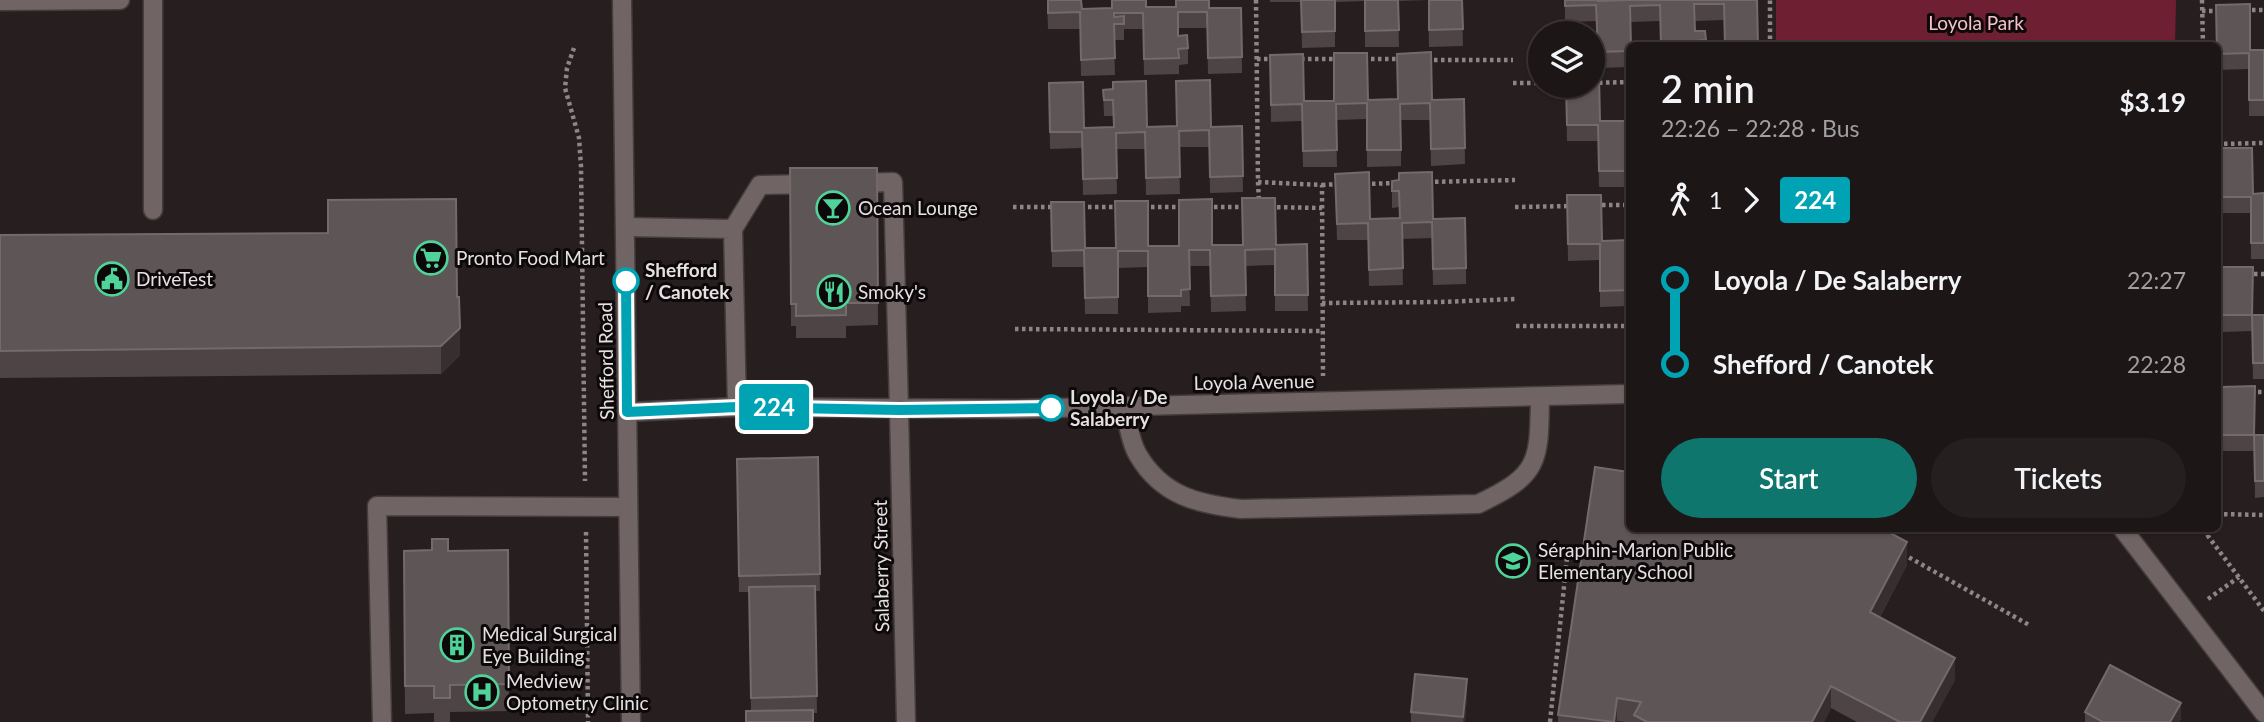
<!DOCTYPE html>
<meta charset="utf-8">
<style>
:root{--surface:#1d1617;--page:#251f20;--text:#f1f3f6;--muted:#a09fa1;--line:#3b3536;--accent:#0f766e}
body{margin:0;font-family:Lato,sans-serif;background:var(--page);color:var(--text);height:100vh;display:flex;flex-direction:column;font-size:26px;white-space:nowrap}
*{box-sizing:border-box;margin:0}
p{font-size:23px;color:var(--muted)}
.icon{flex:none;width:38px;height:38px;fill:none;stroke:currentColor;stroke-width:2;stroke-linecap:round;stroke-linejoin:round}
.map{position:relative;flex:1;overflow:hidden}
.sheet{position:absolute;left:1626px;top:42px;width:595px;height:490px;display:flex;flex-direction:column;background:var(--surface);border-radius:10px;box-shadow:0 2px 5px #0004,0 0 0 2px var(--line)}
.sheet>*{flex:none}
.badge{padding:0 14px;border-radius:5px;font-size:24px;line-height:46px}
.controls{position:absolute;left:1528px;top:21px;display:grid;gap:14px}
.controls a{display:grid;place-items:center;width:77px;height:77px;border-radius:50%;background:var(--surface);box-shadow:0 2px 5px #0004,0 0 0 2px var(--line);font-size:35px}
.map>.badge{position:absolute;translate:-50% -50%;box-shadow:0 0 0 4px #fff}
.legs{display:flex;align-items:center;gap:10px;height:77px;padding:0 35px;font-size:23px}
.legs p{margin-inline-start:auto}
.summary{display:flex;align-items:center;justify-content:space-between;height:119px;padding:0 35px}
h1{font-size:38px;font-weight:600;line-height:52px}
.cta{display:flex;gap:14px;margin-top:auto;padding:14px 35px}
.cta a{flex:1;height:80px;border-radius:42px;background:var(--accent);color:#fff;font-size:28px;font-weight:600;line-height:80px;text-align:center}
.cta a+a{background:var(--page);color:var(--text)}
ul{padding:0 35px;list-style:none}
li{display:flex;align-items:center;gap:24px;height:84px;font-size:26px}
li i{display:grid;place-items:center;width:10px;height:100%;margin:0 9px;background:currentColor}
li i::after{content:'';width:18px;height:18px;margin:-9px;border:5px solid;border-radius:50%;background:var(--surface)}
li p{margin-inline-start:auto}
li:first-child i{background:linear-gradient(#0000 50%,currentColor 0)}
li:last-child i{background:linear-gradient(currentColor 50%,#0000 0)}
.map>svg:first-child{display:block}
.green{fill:#6f1f32}
.lines{fill:none;stroke-linecap:round;stroke-linejoin:round}
.service-casing{stroke:#443c3d;stroke-width:21}
.minor-casing{stroke:#443c3d;stroke-width:21}
.tertiary-casing{stroke:#443c3d;stroke-width:21}
.path{stroke:#8d8586;stroke-width:4.5;stroke-dasharray:3.5 3.5;stroke-linecap:butt}
.service{stroke:#706465;stroke-width:18}
.minor{stroke:#706465;stroke-width:18}
.tertiary{stroke:#706465;stroke-width:18}
.wall{fill:#4e4445}
.shaded-wall{fill:#372e2f}
.building{fill:#5e5556;stroke:#746a6b;stroke-width:2}
.line-1-casing{stroke:#fff;stroke-width:16}
.line-1{stroke:#00a3b4;stroke-width:10}
.stop-1-dot{fill:#fff;stroke:#00a3b4;stroke-width:3.5}
.labels{text-anchor:middle;stroke-width:6;stroke-linejoin:round;paint-order:stroke}
.park-label{font-size:19px;fill:#f6c0c6;stroke:#0d090a}
.poi-label{font-size:19px;fill:#e7e0e1;stroke:#0d090a;text-anchor:start}
.stop-label{font-size:19px;font-weight:bold;fill:#e7e0e1;stroke:#0d090a;text-anchor:start}
.street-label{font-size:19px;fill:#e7e0e1;stroke:#0d090a}
</style>
<div class="map">
<svg width="2264" height="722" viewBox="0 0 2264 722">
<rect width="100%" height="100%" fill="#271e1f"/>
<!-- green -->
<path class="green" d="M1776,0H2176L2175,45H1776Z"/>
<g class="lines">
<defs>
<path id="service" d="M153,0V210
M855,183L893,182L899,410
M625,227L733,229L737,407
M733,229L760,185L813,184
M1124,407C1128,422 1130,442 1138,455C1162,496 1198,504 1241,509L1478,504C1540,475 1539,462 1540,397
M382,722L377,506L628,507"/>
<path id="minor" d="M0,1L120,0
M899,410L906,722
M627,412L737,407L1016,409L1629,394
M2122,528L2264,713"/>
<path id="tertiary" d="M622,0L631,722"/>
</defs>
<!-- service casing -->
<use href="#service" class="service-casing"/>
<!-- minor casing -->
<use href="#minor" class="minor-casing"/>
<!-- tertiary casing -->
<use href="#tertiary" class="tertiary-casing"/>
<!-- path -->
<path class="path" d="M1256,0L1258,182L1322,185L1323,376
M2202,0L2203,46
M2245,10H2264
M2202,11H2222
M1770,46V0
M574,48L567,68L565,88L579,138L581,166L585,481
M1257,59H1274
M1301,59H1337
M1364,59H1400
M1427,60H1513
M1513,83H1540
M1592,83L1629,82
M2217,144L2264,143
M1258,182L1259,202
M1428,182L1515,180
M1365,184L1395,183
M1322,185L1339,184
M1595,205H1629
M1013,207H1055
M1081,207H1118
M1144,207H1181
M1207,207H1248
M1270,207L1322,208
M1515,207L1572,206
M2247,274H2264
M1322,303L1440,302L1516,299
M1516,326H1629
M1015,329L1323,331
M2251,392H2264
M2217,514L2264,515
M2208,528V536L2264,611
M586,532L588,722
M1903,554L2031,626
M2208,599L2239,577
M1550,722L1568,548"/>
<!-- service -->
<use href="#service" class="service"/>
<!-- minor -->
<use href="#minor" class="minor"/>
<!-- tertiary -->
<use href="#tertiary" class="tertiary"/>
</g>
<!-- wall -->
<path class="wall" d="M1047,0L1082,9L1146,7L1241,8L1242,73L1208,74L1207,28H1178V36L1188,48V64L1179,65V74L1144,75L1143,29H1124V40H1114L1115,75L1081,76L1080,29H1048Z
M1270,0H1428L1398,1L1399,47H1365V1L1335,2V47L1302,48L1301,2H1270Z
M1428,0H1462L1463,46L1429,47Z
M1565,0L1598,1L1757,0L1724,20L1695,21V31H1705L1706,46H1661L1660,21L1631,22L1629,67L1598,68L1596,21L1565,22Z
M2216,5L2250,50H2264V116H2249V69L2217,70Z
M1270,55L1304,101L1464,99L1465,164L1431,166L1430,120H1401V166L1367,167V119L1336,120L1337,167H1303L1302,121L1271,122Z
M1049,83L1084,128L1113,127V116H1104L1103,90L1147,127L1242,126L1243,192L1210,193L1209,147H1179L1180,194L1146,195L1145,149H1116L1117,194L1083,195L1082,148L1050,149Z
M1566,86L1600,121H1629V187H1599L1598,141H1567Z
M2218,148L2253,194L2264,193V259H2251V213H2219Z
M790,168H877L878,325L846,326V338H796V326H791Z
M1335,174L1370,219L1399,218V207L1392,208V181L1433,219L1466,268V284L1433,285L1432,238L1402,239L1403,285L1369,286L1368,240H1337Z
M1567,195L1602,241L1629,240V306L1600,307V260L1568,261Z
M1051,202L1085,248L1212,245L1307,244L1308,311H1275V265L1245,266L1246,311L1211,312L1210,266H1189L1190,306H1181V312L1148,313V267L1118,268V314H1085L1084,267H1052Z
M0,235L457,297L460,355L441,374L0,378Z
M2220,267L2253,315H2264V379H2253L2252,331L2221,332Z
M2221,387L2254,435H2264V497L2255,498L2254,451H2222Z
M818,457L820,591H815L817,713L751,711L749,592H739L737,459Z
M1629,528L1907,565L1880,617L1955,680L1932,722H1857L1831,708L1824,722H1625L1617,721L1616,722H1558V715Z
M432,550H508L509,711L450,712V722H434V713L405,714L404,551Z
M1467,695L1465,722H1411V712Z
M2085,712L2181,719L2179,722H2085Z"/>
<!-- shaded-wall -->
<path class="shaded-wall" d="M460,328V355L441,374V346Z
M1907,542V565L1870,635V612Z
M1955,658V680L1932,722H1920Z
M1467,679V695L1465,722H1463Z
M1831,686V708L1824,722H1812Z
M1617,698V721L1616,722H1614Z
M2181,703V719L2179,722H2170Z"/>
<!-- building -->
<path class="building" d="M1048,0H1081L1082,9L1112,8V0H1146V7H1176V0H1209V8H1241L1242,57L1208,58L1207,12H1178V36L1187,35L1188,48L1178,49L1179,58L1144,59L1143,13H1114V17L1124,16V24H1114L1115,58L1081,60L1080,12L1048,13Z
M1301,0H1335V31L1302,32Z
M1365,0H1398L1399,30L1365,31Z
M1429,0H1462L1463,29L1429,30Z
M1565,0H1598V1L1629,0H1757L1758,46H1725L1724,4H1694L1695,31H1705L1706,40L1695,41V46H1661L1660,5L1630,6L1631,46H1629V51L1598,52L1596,5L1565,6Z
M2250,4V50H2264V100H2249V53L2217,54L2216,5Z
M1431,52L1432,100L1464,99L1465,148L1431,149L1430,103L1400,104L1401,150H1367V103L1336,104L1337,150L1303,151L1302,104L1271,105L1270,55L1303,54L1304,101H1334V53H1367L1368,100L1398,99L1397,54Z
M1592,75H1599L1600,121H1629V171H1599L1598,125H1567L1566,86H1592Z
M1210,80L1211,127L1242,126L1243,176L1210,177L1209,130L1179,131L1180,177L1146,178L1145,132L1116,133L1117,178L1083,179L1082,132H1050L1049,83L1083,82L1084,128L1114,127L1113,100H1104L1103,90L1113,89V82L1146,81L1147,127L1177,126L1176,81Z
M2218,148H2252L2253,194L2264,193V243H2251V197H2219Z
M790,168H877L878,303H846V315L796,316V304H791Z
M1369,172L1370,219L1400,218L1399,191H1392V181L1399,180V173L1432,172L1433,219L1465,218L1466,268L1433,269L1432,222L1402,223L1403,268L1369,270L1368,223L1337,224L1335,174Z
M1567,195H1601L1602,241L1629,240V290L1600,291V244H1568Z
M1242,198H1275L1276,245L1307,244L1308,295H1275V249L1245,250L1246,295L1211,296L1210,250H1189L1190,289L1181,290V296H1148V251H1118V297L1085,298L1084,250L1052,251L1051,202H1084L1085,248H1116L1115,201H1148V246H1179V200L1212,199V245H1243Z
M456,199L457,297H459L460,328L441,346L0,351V235L328,233V200Z
M2220,267H2253L2252,315H2221Z
M2252,315H2264V363H2253Z
M2255,386L2254,435H2222L2221,387Z
M2254,435H2264V481H2255Z
M818,457L820,574L739,576L737,459Z
M1595,467L1629,472V528H1881L1907,542L1870,612L1955,658L1920,722H1900L1831,686L1812,722H1647L1634,715L1641,702L1617,698L1614,722L1558,715Z
M432,539H448V551L508,550L509,684L450,685V698H434V686H405L404,551L432,550Z
M815,586L817,696L751,698L749,587Z
M2110,665L2181,703L2170,722H2103L2085,712Z
M1415,674L1467,679L1463,717L1411,712Z
M813,710V722H746V711Z"/>
<g class="lines">
<defs>
<path id="line-1" d="M626,281L627,412L737,407L899,410L1051,408"/>
</defs>
<!-- line-1 casing -->
<use href="#line-1" class="line-1-casing"/>
<!-- line-1 -->
<use href="#line-1" class="line-1"/>
</g>
<!-- icons -->
<defs>
<symbol id="bar-ring" viewBox="-11 -11 22 22"><circle r="9.5" fill="#0d090a" stroke="#4fd399" stroke-width="1.5"/><path d="M-6-5H6L.8 .8V4.5H3.5V6h-7V4.5H-.8V.8Z" fill="#4fd399"/></symbol>
<symbol id="supermarket-ring" viewBox="-11 -11 22 22"><circle r="9.5" fill="#0d090a" stroke="#4fd399" stroke-width="1.5"/><path d="M-6-5.5h2.5l.6 2H6L4.5 2H-2.5L-4.4-4H-6ZM-1.5 3.2a1.3 1.3 0 1 0 .1 0ZM3 3.2a1.3 1.3 0 1 0 .1 0Z" fill="#4fd399"/></symbol>
<symbol id="civic-ring" viewBox="-11 -11 22 22"><circle r="9.5" fill="#0d090a" stroke="#4fd399" stroke-width="1.5"/><path d="M-.6-6.5H3V-4.5H.6V-3L4-1V1h2V6H-6V1h2V-1L-.6-3ZM-1.2 2.5V6h2.4V2.5Z" fill="#4fd399"/></symbol>
<symbol id="restaurant-ring" viewBox="-11 -11 22 22"><circle r="9.5" fill="#0d090a" stroke="#4fd399" stroke-width="1.5"/><path d="M-5-6h1v4h1v-4h1v4h1v-4h1v5L-1.5 .5V6h-2V.5L-5-1ZM5-6V6H3V1.5H1.5Q1.5-4 5-6Z" fill="#4fd399"/></symbol>
<symbol id="school-ring" viewBox="-11 -11 22 22"><circle r="9.5" fill="#0d090a" stroke="#4fd399" stroke-width="1.5"/><path d="M0-5L7-2L0 1L-7-2ZM-4 1L0 2.5L4 1V4Q0 6-4 4Z" fill="#4fd399"/></symbol>
<symbol id="building-ring" viewBox="-11 -11 22 22"><circle r="9.5" fill="#0d090a" stroke="#4fd399" stroke-width="1.5"/><path d="M-4-6H4V6H1V3H-1V6H-4ZM-2.5-4.3h1.7v1.8h-1.7ZM.8-4.3h1.7v1.8H.8ZM-2.5-1h1.7V.8h-1.7ZM.8-1h1.7V.8H.8Z" fill="#4fd399"/></symbol>
<symbol id="hospital-ring" viewBox="-11 -11 22 22"><circle r="9.5" fill="#0d090a" stroke="#4fd399" stroke-width="1.5"/><path d="M-5-5h3v3.5h4V-5h3V5h-3V1.5h-4V5h-3Z" fill="#4fd399"/></symbol>
</defs>
<g fill-rule="evenodd">
<use href="#bar-ring" x="814" y="189" width="38" height="38"/>
<use href="#supermarket-ring" x="412" y="239" width="38" height="38"/>
<use href="#civic-ring" x="93" y="260" width="38" height="38"/>
<use href="#restaurant-ring" x="815" y="273" width="38" height="38"/>
<use href="#school-ring" x="1494" y="542" width="38" height="38"/>
<use href="#building-ring" x="438" y="626" width="38" height="38"/>
<use href="#hospital-ring" x="463" y="673" width="38" height="38"/>
</g>
<!-- markers -->
<g class="stop-1-dot">
<circle cx="626" cy="281" r="12"/>
<circle cx="1051" cy="408" r="12"/>
</g>
<g class="labels">
<!-- park labels -->
<g class="park-label">
<text x="1976" y="30">Loyola Park</text>
</g>
<!-- poi labels -->
<g class="poi-label">
<text x="858" y="215">Ocean Lounge</text>
<text x="456" y="265">Pronto Food Mart</text>
<text x="136" y="286">DriveTest</text>
<text x="858" y="299">Smoky's</text>
<text x="1538" y="557">Séraphin-Marion Public<tspan x="1538" dy="22">Elementary School</tspan></text>
<text x="482" y="641">Medical Surgical<tspan x="482" dy="22">Eye Building</tspan></text>
<text x="506" y="688">Medview<tspan x="506" dy="22">Optometry Clinic</tspan></text>
</g>
<!-- stop labels -->
<g class="stop-label">
<text x="645" y="277">Shefford<tspan x="645" dy="22">/ Canotek</tspan></text>
<text x="1070" y="404">Loyola / De<tspan x="1070" dy="22">Salaberry</tspan></text>
</g>
<!-- street labels -->
<g class="street-label">
<text transform="translate(606 361) rotate(-91)" y="7">Shefford Road</text>
<text transform="translate(1254 382) rotate(-1)" y="7">Loyola Avenue</text>
<text transform="translate(881 566) rotate(-91)" y="7">Salaberry Street</text>
</g>
</g>
</svg>
<div class="controls">
<a><svg class="icon" aria-label="layers" viewBox="0 0 24 24"><path d="M12 4l9 5-9 5-9-5zM3 14l9 5 9-5"/></svg></a>
</div>
<b class="badge" style="left:774px;top:407px;background:#00a3b4;color:#fff">224</b>
<section class="sheet">
<div class="summary"><div><h1>2 min</h1><p>22:26 – 22:28 · Bus</p></div><b>$3.19</b></div>
<div class="legs"><svg class="icon" aria-label="walk" viewBox="0 0 24 24"><circle cx="13" cy="4" r="2"/><path d="M13 8l-2 6 4 7M11 14l-3 7M7 12l3-4h3l4 4"/></svg>1<svg class="icon" aria-label="forward" viewBox="0 0 24 24"><path d="M9 5l7 7-7 7"/></svg><b class="badge" style="background:#00a3b4;color:#fff">224</b></div>
<ul>
<li><i style="color:#00a3b4"></i><b>Loyola / De Salaberry</b><p>22:27</p></li>
<li><i style="color:#00a3b4"></i><b>Shefford / Canotek</b><p>22:28</p></li>
</ul>
<div class="cta"><a>Start</a><a>Tickets</a></div>
</section>
</div>
